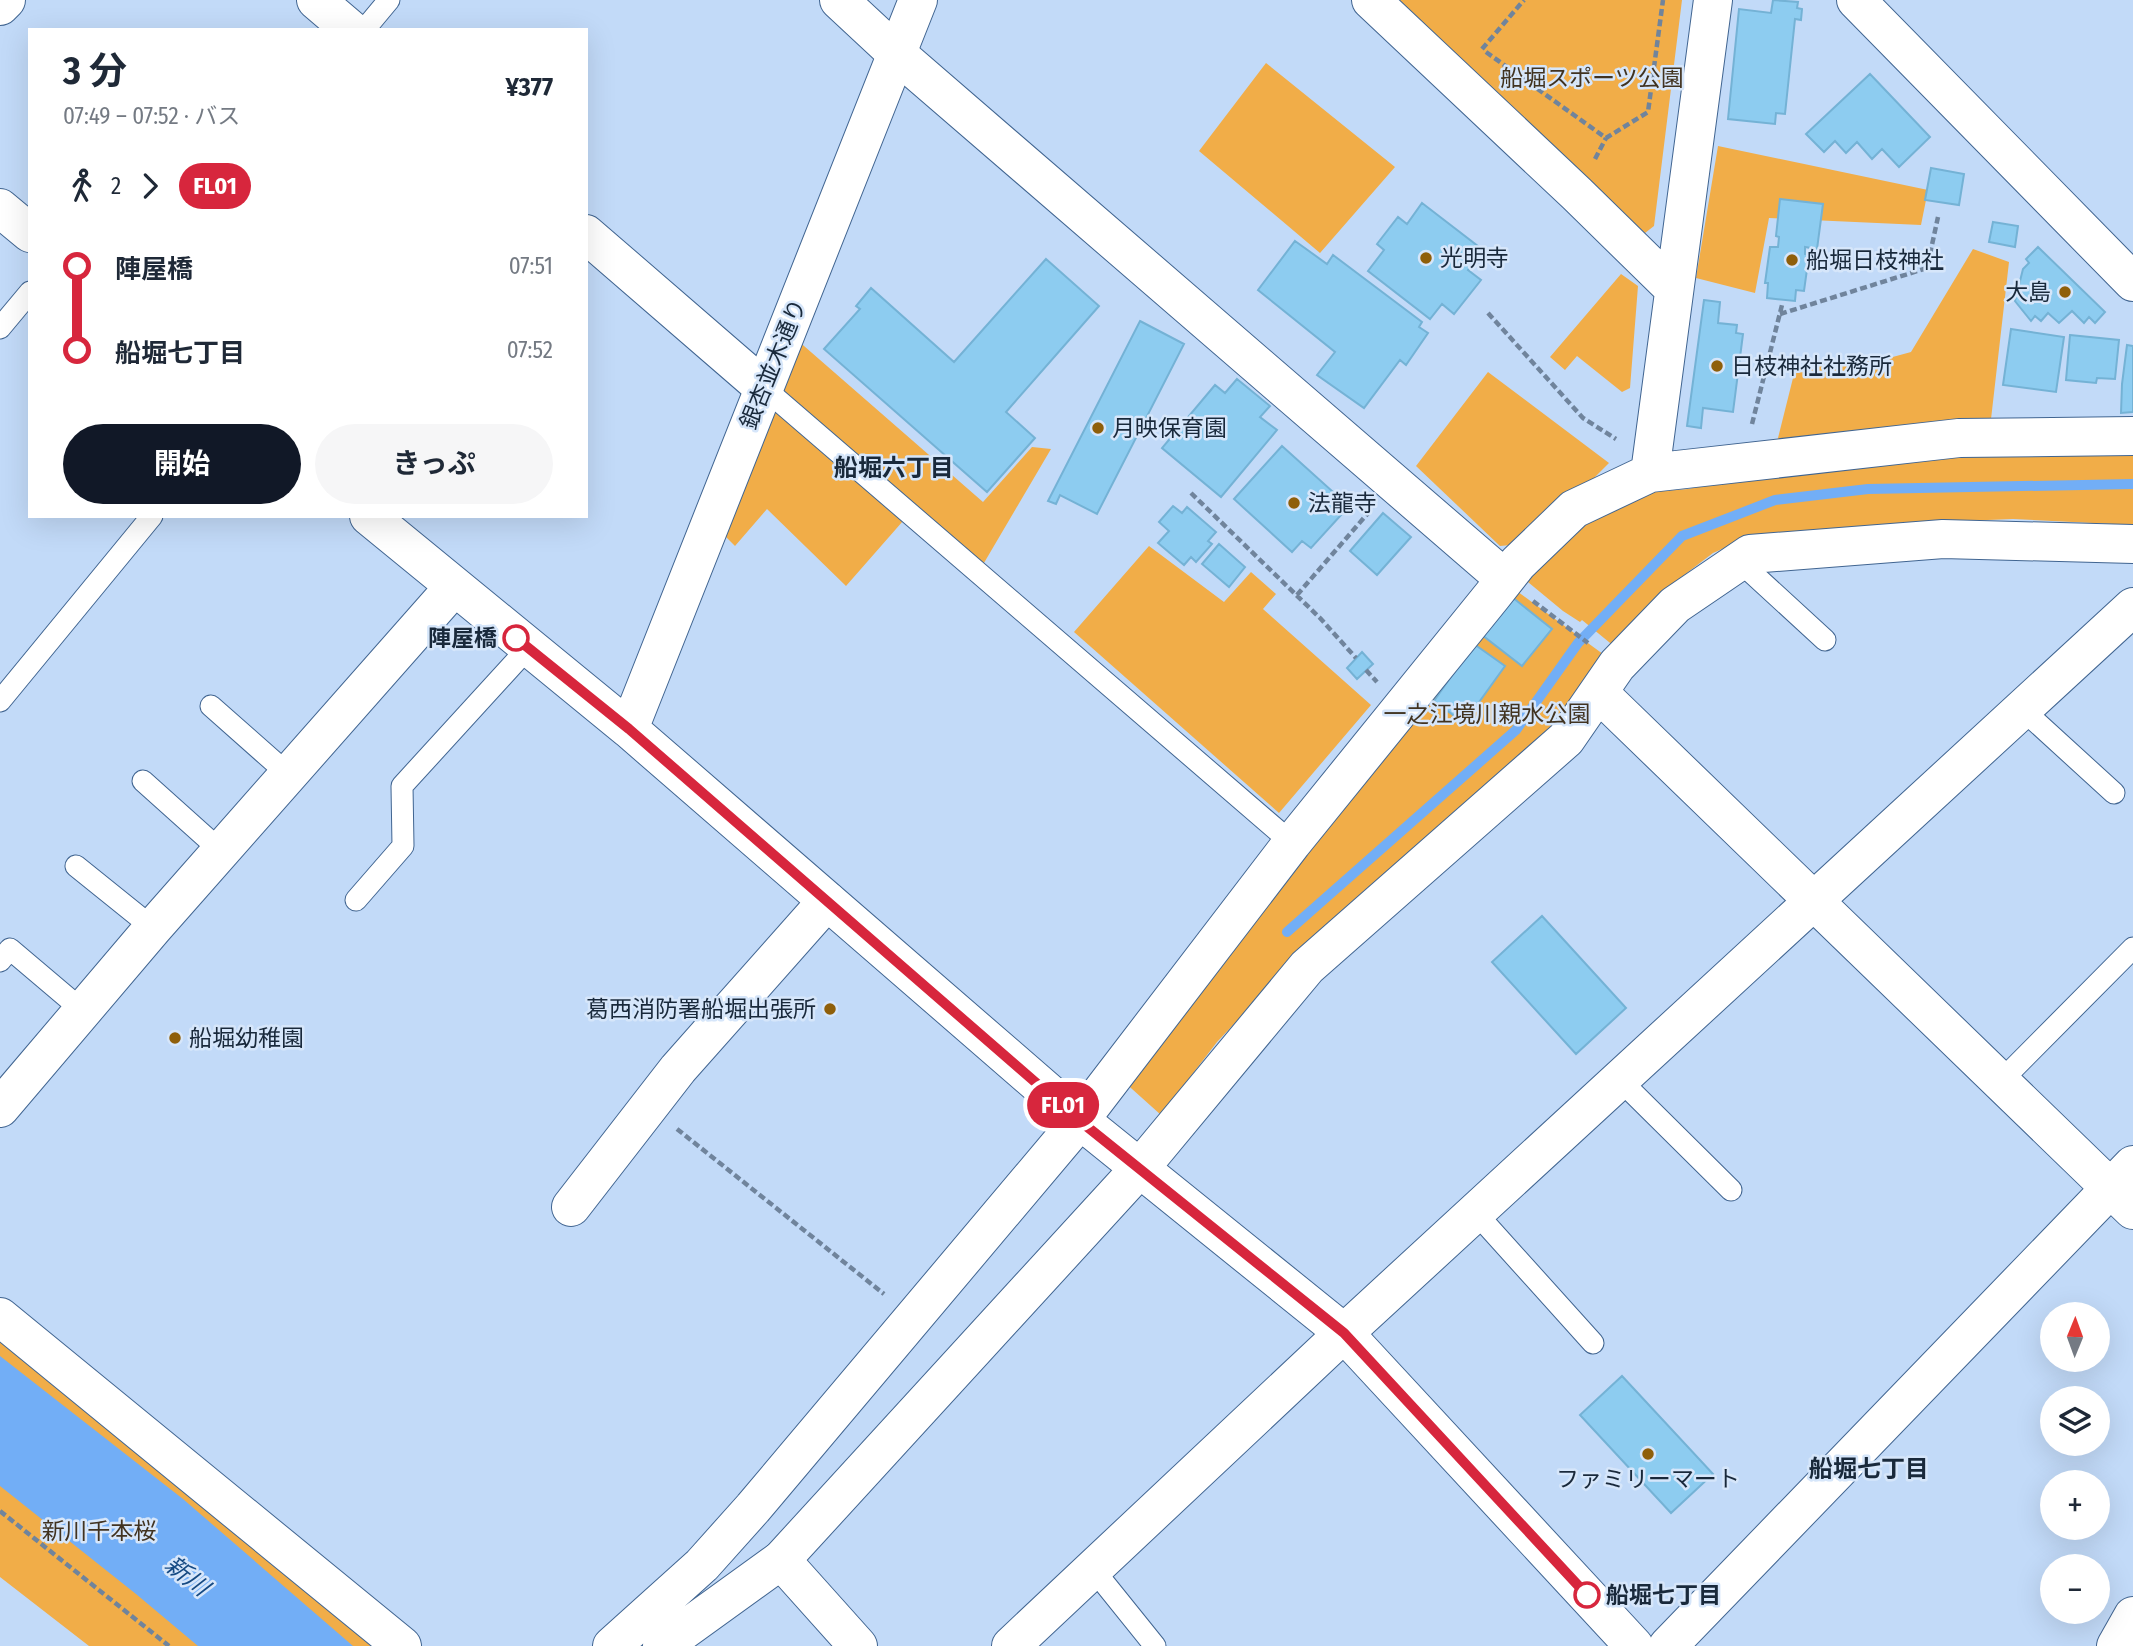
<!DOCTYPE html>
<html lang="ja">
<meta charset="utf-8">
<style>
:root{--surface:#fff;--page:#f6f6f7;--text:#1f2937;--muted:#747a83;--accent:#111827}
body{margin:0;font-family:"Fira Sans Condensed","Noto Sans JP",sans-serif;background:var(--page);color:var(--text);height:100vh;display:flex;flex-direction:column;font-size:26px;white-space:nowrap}
*{box-sizing:border-box;margin:0}
p{font-size:23px;color:var(--muted)}
.icon{flex:none;width:38px;height:38px;fill:none;stroke:currentColor;stroke-width:2;stroke-linecap:round;stroke-linejoin:round}
.map{position:relative;flex:1;overflow:hidden}
.panel{position:absolute;left:28px;top:28px;width:560px;height:490px;display:flex;flex-direction:column;background:var(--surface);border-radius:0px;box-shadow:0 7px 28px #0002}
.panel>*{flex:none}
.badge{padding:0 14px;border-radius:23px;font-size:24px;line-height:46px}
.needle{width:46px;rotate:1deg}
.controls{position:absolute;left:2040px;top:1302px;display:grid;gap:14px}
.controls a{display:grid;place-items:center;width:70px;height:70px;border-radius:50%;background:var(--surface);box-shadow:0 7px 28px #0002;font-size:35px}
.map>.badge{position:absolute;translate:-50% -50%;box-shadow:0 0 0 4px #fff}
.legs{display:flex;align-items:center;gap:10px;height:77px;padding:0 35px;font-size:23px}
.legs p{margin-inline-start:auto}
.head{display:flex;align-items:center;justify-content:space-between;height:119px;padding:0 35px}
h1{font-size:38px;font-weight:700;line-height:52px}
.action{display:flex;gap:14px;margin-top:auto;padding:14px 35px}
.action a{flex:1;height:80px;border-radius:42px;background:var(--accent);color:#fff;font-size:28px;font-weight:700;line-height:80px;text-align:center}
.action a+a{background:var(--page);color:var(--text)}
ul{padding:0 35px;list-style:none}
li{display:flex;align-items:center;gap:24px;height:84px;font-size:26px}
li i{display:grid;place-items:center;width:10px;height:100%;margin:0 9px;background:currentColor}
li i::after{content:'';width:18px;height:18px;margin:-9px;border:5px solid;border-radius:50%;background:var(--surface)}
li p{margin-inline-start:auto}
li:first-child i{background:linear-gradient(#0000 50%,currentColor 0)}
li:last-child i{background:linear-gradient(currentColor 50%,#0000 0)}
.map>svg:first-child{display:block}
.green{fill:#f1ad48}
.water{fill:#72aef6}
.lines{fill:none;stroke-linecap:round;stroke-linejoin:round}
.stream{stroke:#72aef6;stroke-width:10}
.building{fill:#8dccf0;stroke:#74b2d5;stroke-width:2}
.lane-casing{stroke:#416591;stroke-width:23}
.street-casing{stroke:#416591;stroke-width:40}
.secondary-casing{stroke:#416591;stroke-width:40}
.path{stroke:#70849c;stroke-width:4.5;stroke-dasharray:7 3.5;stroke-linecap:butt}
.lane{stroke:#fff;stroke-width:21}
.street{stroke:#fff;stroke-width:38}
.secondary{stroke:#fff;stroke-width:38}
.line-1-casing{stroke:#fff;stroke-width:16}
.line-1{stroke:#d7263d;stroke-width:10}
.poi-dot{fill:#8f5f0a;stroke:#d6e6fa;stroke-width:2.5}
.stop-1-dot{fill:#fff;stroke:#d7263d;stroke-width:3.5}
.labels{text-anchor:middle;stroke-width:5;stroke-linejoin:round;paint-order:stroke}
.park-label{font-size:23px;fill:#413320;stroke:#d6e6fa}
.poi-label{font-size:23px;fill:#19293b;stroke:#d6e6fa;text-anchor:start}
.street-label{font-size:23px;fill:#19293b;stroke:#d6e6fa}
.stop-label{font-size:23px;font-weight:bold;fill:#19293b;stroke:#d6e6fa;text-anchor:end}
.neighbourhood-label{font-size:24px;font-weight:bold;fill:#19293b;stroke:#d6e6fa}
.water-label{font-size:24px;font-style:italic;fill:#154a83;stroke:#d6e6fa}
</style>
<div class="map">
<svg width="2133" height="1646" viewBox="0 0 2133 1646">
<rect width="100%" height="100%" fill="#c2daf8"/>
<!-- green -->
<path class="green" d="M1399,0H1682L1654,226L1645,233L1563,158Z
M1266,63L1395,167L1320,253L1199,151Z
M1718,146L1928,190L1921,225L1769,218L1755,293L1696,278Z
M1973,249L2009,262L1990,428L1775,450L1796,366L1878,361L1911,352Z
M1621,274L1638,286L1630,388L1622,392L1577,356L1565,370L1550,357Z
M796,339L983,502L1032,447L1051,449L981,568L774,387Z
M1488,372L1609,463L1586,486L1511,545L1500,546L1416,466Z
M768,408L784,414L903,521L846,586L767,509L735,546L718,529Z
M2133,448V525L2013,519L1886,524L1747,538L1713,553L1675,582L1615,647L1582,620L1580,622L1563,611L1523,578L1578,525L1648,492L1688,489L1736,478L1952,450Z
M1149,546L1224,602L1251,572L1276,594L1263,609L1371,705L1279,813L1074,632Z
M1514,589L1607,657L1535,746L1270,986L1217,1042L1161,1115L1122,1080Z
M0,1320L388,1646H89L0,1577Z"/>
<!-- water -->
<path class="water" d="M0,1356L183,1499L353,1646H198L136,1594L0,1486Z"/>
<g class="lines">
<!-- stream -->
<path class="stream" d="M1287,932L1516,730L1578,643L1682,536L1775,500L1868,489L2133,484"/>
</g>
<!-- building -->
<path class="building" d="M1773,0L1798,2L1797,8L1802,9L1801,20L1795,19L1785,114L1776,113L1775,124L1728,119L1739,9L1771,13Z
M1870,74L1930,137L1899,167L1882,149L1872,159L1857,142L1846,153L1835,141L1824,152L1806,134Z
M1931,168L1964,174L1959,205L1925,200Z
M1780,199L1823,204L1817,249L1805,247V254L1809,255L1804,291L1796,290L1795,301L1767,298L1768,283H1765L1770,247H1778L1779,237L1776,236Z
M1422,203L1483,250L1468,270L1481,280L1454,314L1442,304L1430,319L1368,271L1384,250L1377,244L1398,217L1407,224Z
M1993,222L2018,226L2015,247L1989,242Z
M1295,241L1327,264L1333,255L1422,322L1419,327L1428,333L1406,365L1400,360L1364,408L1317,375L1335,352L1258,290Z
M2038,247L2105,312L2095,323L2089,317L2084,323L2072,311L2059,323L2048,313L2041,321L2035,316L2031,321L2015,301L2023,269L2029,263L2026,259Z
M1046,259L1099,306L1006,412L1035,438L987,492L824,349L860,309L856,306L871,288L954,362Z
M1704,300L1720,302L1718,323L1737,325L1736,333L1743,334L1733,412L1703,408L1701,428L1687,426Z
M1140,321L1184,344L1097,514L1060,495L1056,504L1048,501Z
M2011,329L2064,337L2056,392L2003,385Z
M2070,335L2119,340L2115,379L2097,378L2096,383L2066,380Z
M2127,345L2133,346V412L2121,413L2122,384Z
M1237,379L1270,406L1260,417L1277,430L1221,497L1162,448L1215,385L1225,393Z
M1282,446L1342,500L1334,509L1341,515L1311,548L1302,541L1292,552L1234,499Z
M1173,506L1182,513L1187,507L1216,532L1208,541L1212,544L1196,562L1191,557L1184,565L1158,543L1169,531L1159,522Z
M1383,513L1411,537L1377,575L1350,551Z
M1219,544L1245,567L1229,587L1202,564Z
M1512,597L1552,629L1522,666L1482,635Z
M1474,644L1505,666L1464,723L1434,701Z
M1362,652L1373,664L1357,679L1347,668Z
M1542,916L1626,1008L1576,1054L1492,962Z
M1622,1376L1713,1474L1671,1513L1580,1415Z"/>
<g class="lines">
<defs>
<path id="lane" d="M364,30L389,0
M0,328L30,292
M764,388L1292,843
M1739,561L1825,640
M0,701L152,516
M211,706L289,775
M2022,709L2114,793
M143,781L221,851
M76,866L153,928
M356,900L403,846L402,786L528,648
M0,961L10,949L82,1010
M1619,1079L1731,1190
M2000,1082L2133,948
M1475,1212L1593,1343
M1093,1569L1155,1646"/>
<path id="street" d="M316,0L351,30
M839,0L897,54L1505,579
M1371,0L1577,194L1674,289
M586,234L764,388
M1650,473L1713,0
M1599,693L2133,1210
M0,1108L153,928L454,587
M1080,1120L1292,843L1492,596L1518,563L1574,509L1650,473L1959,438L2133,436
M1140,1168L1307,967L1566,739L1617,665L1675,605L1750,554L1943,539L2133,544
M571,1207L678,1069L827,901
M0,1317L402,1646
M781,1560L858,1646
M1011,1646L1329,1347L2133,607
M1668,1646L2133,1165
M2116,1646L2133,1616"/>
<path id="secondary" d="M1856,0L2133,282
M0,6L6,0
M0,208L30,233
M369,516L629,729L1080,1120L1344,1333L1634,1646
M629,729L918,0
M612,1646L702,1565L753,1508L1080,1120
M662,1646L781,1560L1140,1168"/>
</defs>
<!-- lane casing -->
<use href="#lane" class="lane-casing"/>
<!-- street casing -->
<use href="#street" class="street-casing"/>
<!-- secondary casing -->
<use href="#secondary" class="secondary-casing"/>
<!-- path -->
<path class="path" d="M1482,49L1524,0
M1486,52L1606,138L1648,112L1663,0
M1595,159L1606,138
M1488,313L1583,418L1616,439
M1780,314L1927,268L1938,217
M1752,424L1782,305
M1191,493L1320,618L1356,658
M1297,595L1369,512
M1533,601L1588,643
M1366,670L1377,682
M677,1129L884,1294
M0,1511L169,1646"/>
<!-- lane -->
<use href="#lane" class="lane"/>
<!-- street -->
<use href="#street" class="street"/>
<!-- secondary -->
<use href="#secondary" class="secondary"/>
</g>
<g class="lines">
<defs>
<path id="line-1" d="M516,638L629,729L1080,1121L1344,1333L1587,1595"/>
</defs>
<!-- line-1 casing -->
<use href="#line-1" class="line-1-casing"/>
<!-- line-1 -->
<use href="#line-1" class="line-1"/>
</g>
<!-- markers -->
<g class="poi-dot">
<circle cx="1426" cy="258" r="7"/>
<circle cx="1792" cy="260" r="7"/>
<circle cx="2065" cy="292" r="7"/>
<circle cx="1717" cy="366" r="7"/>
<circle cx="1098" cy="428" r="7"/>
<circle cx="1294" cy="503" r="7"/>
<circle cx="830" cy="1009" r="7"/>
<circle cx="175" cy="1038" r="7"/>
<circle cx="1648" cy="1454" r="7"/>
</g>
<g class="stop-1-dot">
<circle cx="516" cy="638" r="12"/>
<circle cx="1587" cy="1595" r="12"/>
</g>
<g class="labels">
<!-- park labels -->
<g class="park-label">
<text x="1592" y="86">船堀スポーツ公園</text>
<text x="1487" y="722">一之江境川親水公園</text>
<text x="99" y="1539">新川千本桜</text>
</g>
<!-- poi labels -->
<g class="poi-label">
<text x="1440" y="266">光明寺</text>
<text x="1806" y="268">船堀日枝神社</text>
<text x="2051" y="300" text-anchor="end">大島</text>
<text x="1731" y="374">日枝神社社務所</text>
<text x="1112" y="436">月映保育園</text>
<text x="1308" y="511">法龍寺</text>
<text x="816" y="1017" text-anchor="end">葛西消防署船堀出張所</text>
<text x="189" y="1046">船堀幼稚園</text>
<text x="1648" y="1487" text-anchor="middle">ファミリーマート</text>
</g>
<!-- street labels -->
<g class="street-label">
<text transform="translate(773 364) rotate(-68)" y="8">銀杏並木通り</text>
</g>
<!-- stop labels -->
<g class="stop-label">
<text x="497" y="646">陣屋橋</text>
<text x="1606" y="1603" text-anchor="start">船堀七丁目</text>
</g>
<!-- neighbourhood labels -->
<g class="neighbourhood-label">
<text x="894" y="476">船堀六丁目</text>
<text x="1869" y="1477">船堀七丁目</text>
</g>
<!-- water labels -->
<g class="water-label">
<text transform="translate(187 1576) rotate(38)" y="8">新川</text>
</g>
</g>
</svg>
<div class="controls">
<a><svg class="needle" viewBox="-14 -14 28 28"><path d="M0-13l5 13h-10z" fill="#e53935"/><path d="M0 13l5-13h-10z" fill="#747a83"/></svg></a>
<a><svg class="icon" aria-label="layers" viewBox="0 0 24 24"><path d="M12 4l9 5-9 5-9-5zM3 14l9 5 9-5"/></svg></a>
<a>+</a>
<a>−</a>
</div>
<b class="badge" style="left:1063px;top:1105px;background:#d7263d;color:#fff">FL01</b>
<section class="panel">
<div class="head"><div><h1>3 分</h1><p>07:49 – 07:52 · バス</p></div><b>¥377</b></div>
<div class="legs"><svg class="icon" aria-label="walk" viewBox="0 0 24 24"><circle cx="13" cy="4" r="2"/><path d="M13 8l-2 6 4 7M11 14l-3 7M7 12l3-4h3l4 4"/></svg>2<svg class="icon" aria-label="forward" viewBox="0 0 24 24"><path d="M9 5l7 7-7 7"/></svg><b class="badge" style="background:#d7263d;color:#fff">FL01</b></div>
<ul>
<li><i style="color:#d7263d"></i><b>陣屋橋</b><p>07:51</p></li>
<li><i style="color:#d7263d"></i><b>船堀七丁目</b><p>07:52</p></li>
</ul>
<div class="action"><a>開始</a><a>きっぷ</a></div>
</section>
</div>
